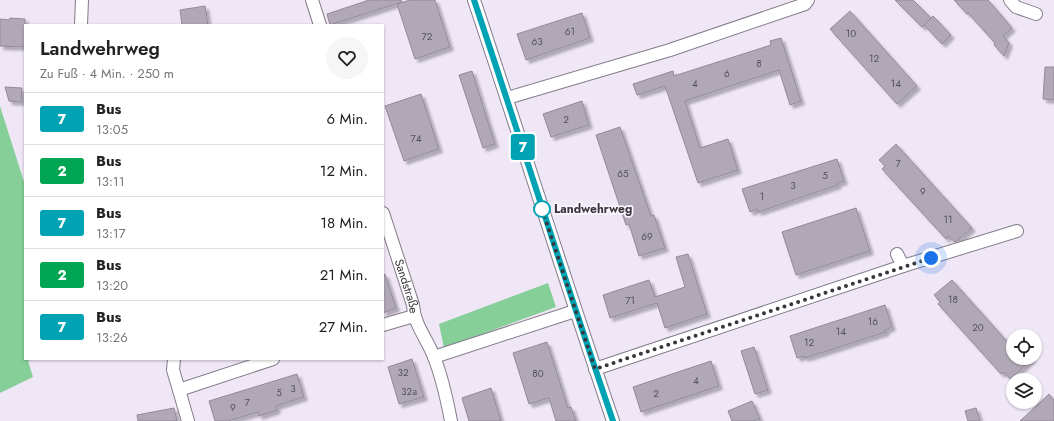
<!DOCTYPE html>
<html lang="de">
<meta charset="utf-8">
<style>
:root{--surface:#fff;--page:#f6f6f6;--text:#222;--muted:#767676;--line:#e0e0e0}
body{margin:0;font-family:Jost,sans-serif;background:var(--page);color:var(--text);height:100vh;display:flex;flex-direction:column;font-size:15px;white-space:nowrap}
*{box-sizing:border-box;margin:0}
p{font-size:13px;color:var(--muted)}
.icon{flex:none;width:22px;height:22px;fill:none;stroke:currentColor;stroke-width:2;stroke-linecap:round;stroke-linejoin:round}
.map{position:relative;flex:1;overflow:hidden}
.sheet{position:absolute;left:24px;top:24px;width:360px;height:336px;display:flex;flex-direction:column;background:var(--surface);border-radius:0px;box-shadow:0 1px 3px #0004}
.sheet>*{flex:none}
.badge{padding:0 8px;border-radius:3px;font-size:14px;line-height:26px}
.fabs{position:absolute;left:1006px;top:329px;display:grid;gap:8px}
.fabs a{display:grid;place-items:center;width:36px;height:36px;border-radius:50%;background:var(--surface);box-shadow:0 1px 3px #0004;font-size:20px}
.you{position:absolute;width:20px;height:20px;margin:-10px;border:3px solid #fff;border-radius:50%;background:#1a73e8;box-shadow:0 0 0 6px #1a73e833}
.map>.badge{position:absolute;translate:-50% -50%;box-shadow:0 0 0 2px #fff}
.round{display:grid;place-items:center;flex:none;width:42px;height:42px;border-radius:21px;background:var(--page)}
.headline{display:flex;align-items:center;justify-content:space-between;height:68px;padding:0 16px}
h1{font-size:19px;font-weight:600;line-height:30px}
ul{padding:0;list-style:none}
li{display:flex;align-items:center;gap:12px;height:52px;padding:0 16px;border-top:1px solid var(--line)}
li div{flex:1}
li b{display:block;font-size:15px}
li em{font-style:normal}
li .badge{min-width:44px;font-weight:700;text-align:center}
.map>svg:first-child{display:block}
.green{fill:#86cf99}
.building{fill:#b0a8b6;stroke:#928a98;filter:url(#shadow)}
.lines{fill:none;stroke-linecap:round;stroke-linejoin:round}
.minor-casing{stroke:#847c8a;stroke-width:14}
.minor{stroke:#fff;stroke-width:12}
.line-casing{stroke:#fff;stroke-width:9}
.line{stroke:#00a3b4;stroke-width:6}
.walk{stroke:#38353b;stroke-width:4;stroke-dasharray:0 7.2}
.stop-dot{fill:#fff;stroke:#00a3b4;stroke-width:2}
.labels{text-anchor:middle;stroke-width:3.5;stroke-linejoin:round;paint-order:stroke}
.number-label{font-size:10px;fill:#56525a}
.stop-label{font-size:12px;font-weight:bold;fill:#38353b;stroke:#faf5fe;text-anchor:start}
.street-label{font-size:12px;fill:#38353b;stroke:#faf5fe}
</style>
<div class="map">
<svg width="1054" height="421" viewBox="0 0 1054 421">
<defs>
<filter id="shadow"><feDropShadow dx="3.5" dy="3.5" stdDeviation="1" flood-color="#0004"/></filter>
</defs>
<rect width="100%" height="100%" fill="#efe6f6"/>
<!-- green -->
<path class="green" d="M0,106L25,185V359H33L28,361L33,377L0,393Z
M548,283L556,307L444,348L439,324Z"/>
<!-- building -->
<path class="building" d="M369,0H401L402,2L330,25L327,14Z
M410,0H435L450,47L415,59L397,4Z
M895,0H913L931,18L922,27Z
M954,0H988L1012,28L1003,36L1009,43L1004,56L994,45L995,43L968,13L967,14Z
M205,6L208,25H182L180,10Z
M850,11L917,86L897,104L830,29Z
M582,13L590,38L526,60L517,34Z
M933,16L951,35L942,44L924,25Z
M10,18L25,19V47L0,46V19L9,20Z
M781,38L801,101L790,105L779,70L685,101L700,148L728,139L738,170L698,183L665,86L637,95L633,84L673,71L674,76L771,45L770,41Z
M1045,67H1054V100L1043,99Z
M472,71L495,144L483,148L459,75Z
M5,87L22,88L21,102L9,101Z
M421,94L439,149L404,161L385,106Z
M582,101L589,125L551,137L543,114Z
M620,127L651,216L654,215L665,248L639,256L629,224L626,225L596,135Z
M896,144L972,228L955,242L948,236L946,239L882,169L885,166L879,160Z
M837,159L844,181L837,183L838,185L758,212L757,209L750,212L742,189Z
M856,208L870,251L796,275L782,232Z
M688,254L707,314L665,328L657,303L610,318L603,295L649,280L655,297L685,287L676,257Z
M385,274L396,308L383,313V275Z
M952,280L1013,348V358H1033L1010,379L1004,372L1001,374L938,304L940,302L934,295Z
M885,305L892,327L885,330L886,332L805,358L804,356L797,358L790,336Z
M547,342L568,408L571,407L576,421H556L549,398L529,404L513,353Z
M754,347L768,390L755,394L741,351Z
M412,359L424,397L399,404L388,367Z
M711,361L719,386L641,412L633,387Z
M297,374L304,397L276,406L277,410L259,416L258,412L228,421H215L209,401Z
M491,388L501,421H469L462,398Z
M1049,394L1054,400V421H1020Z
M752,401L760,419L753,421H732L728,411Z
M174,408L177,421H138L137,415Z
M976,408L980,421H968L965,411Z"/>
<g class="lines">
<defs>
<g id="minor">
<path d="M312,0L320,25"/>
<path d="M474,0C521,140 565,281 613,421"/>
<path d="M1010,0L1016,7L1036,14"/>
<path d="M81,25L82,0"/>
<path d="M507,98L670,50L805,4L808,0"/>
<path id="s1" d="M383,213L413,305C414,325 428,340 434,357C442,377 447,400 451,421"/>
<path d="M903,266L1017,231"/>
<path d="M383,325L414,316"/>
<path d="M434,357L575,311"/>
<path d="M174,359L173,370L179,390L273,359"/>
<path d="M595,369L903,266L897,254"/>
<path d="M179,390L188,421"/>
</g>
</defs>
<!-- minor casing -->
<use href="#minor" class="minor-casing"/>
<!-- minor -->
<use href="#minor" class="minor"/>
</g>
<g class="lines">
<defs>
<path id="line" d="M474,0C521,140 565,281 613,421"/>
</defs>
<!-- line casing -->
<use href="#line" class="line-casing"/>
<!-- line -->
<use href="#line" class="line"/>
<!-- walk -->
<path class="walk" d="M542,209L541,206L595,369L931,258"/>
</g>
<!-- markers -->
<circle class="stop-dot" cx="542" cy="209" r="8"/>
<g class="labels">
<!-- number labels -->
<g class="number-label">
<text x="570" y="35">61</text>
<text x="851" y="37">10</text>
<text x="427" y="40">72</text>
<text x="537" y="45">63</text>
<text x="874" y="62">12</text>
<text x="759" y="67">8</text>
<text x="727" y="77">6</text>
<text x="695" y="87">4</text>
<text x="896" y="87">14</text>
<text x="566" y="123">2</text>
<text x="416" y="142">74</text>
<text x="898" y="167">7</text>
<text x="623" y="177">65</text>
<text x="825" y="179">5</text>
<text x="793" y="189">3</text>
<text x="923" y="195">9</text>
<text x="762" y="200">1</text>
<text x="948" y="223">11</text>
<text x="647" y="240">69</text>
<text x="953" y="303">18</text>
<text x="630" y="304">71</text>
<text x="873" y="325">16</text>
<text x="978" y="331">20</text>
<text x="841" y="335">14</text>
<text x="809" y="346">12</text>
<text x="403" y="376">32</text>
<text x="538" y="377">80</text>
<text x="696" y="384">4</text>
<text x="293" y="392">3</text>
<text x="409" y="395">32a</text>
<text x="279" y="396">5</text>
<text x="656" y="397">2</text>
<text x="247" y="406">7</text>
<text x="233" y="411">9</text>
</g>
<!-- stop labels -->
<g class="stop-label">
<text x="554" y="213">Landwehrweg</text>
</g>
<!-- street labels -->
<g class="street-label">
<text dy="4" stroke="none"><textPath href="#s1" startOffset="77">Sandstraße</textPath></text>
</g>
</g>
</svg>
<div class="fabs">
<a><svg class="icon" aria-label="locate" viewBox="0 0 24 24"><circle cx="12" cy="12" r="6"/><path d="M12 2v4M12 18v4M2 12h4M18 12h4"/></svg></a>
<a><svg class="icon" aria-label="layers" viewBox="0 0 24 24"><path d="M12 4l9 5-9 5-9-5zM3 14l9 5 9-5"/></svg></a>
</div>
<div class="you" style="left:931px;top:258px"></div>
<b class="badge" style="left:523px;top:147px;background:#00a3b4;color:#fff">7</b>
<section class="sheet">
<div class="headline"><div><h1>Landwehrweg</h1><p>Zu Fuß · 4 Min. · 250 m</p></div><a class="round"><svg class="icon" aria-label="heart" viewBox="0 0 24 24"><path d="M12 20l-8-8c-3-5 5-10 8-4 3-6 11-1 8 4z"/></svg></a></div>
<ul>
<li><span class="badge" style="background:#00a3b4;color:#fff">7</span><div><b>Bus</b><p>13:05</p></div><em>6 Min.</em></li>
<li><span class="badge" style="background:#00a651;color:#fff">2</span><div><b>Bus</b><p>13:11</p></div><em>12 Min.</em></li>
<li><span class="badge" style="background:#00a3b4;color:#fff">7</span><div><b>Bus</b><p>13:17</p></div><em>18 Min.</em></li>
<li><span class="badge" style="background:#00a651;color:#fff">2</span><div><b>Bus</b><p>13:20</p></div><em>21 Min.</em></li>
<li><span class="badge" style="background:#00a3b4;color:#fff">7</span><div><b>Bus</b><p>13:26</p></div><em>27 Min.</em></li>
</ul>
</section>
</div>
